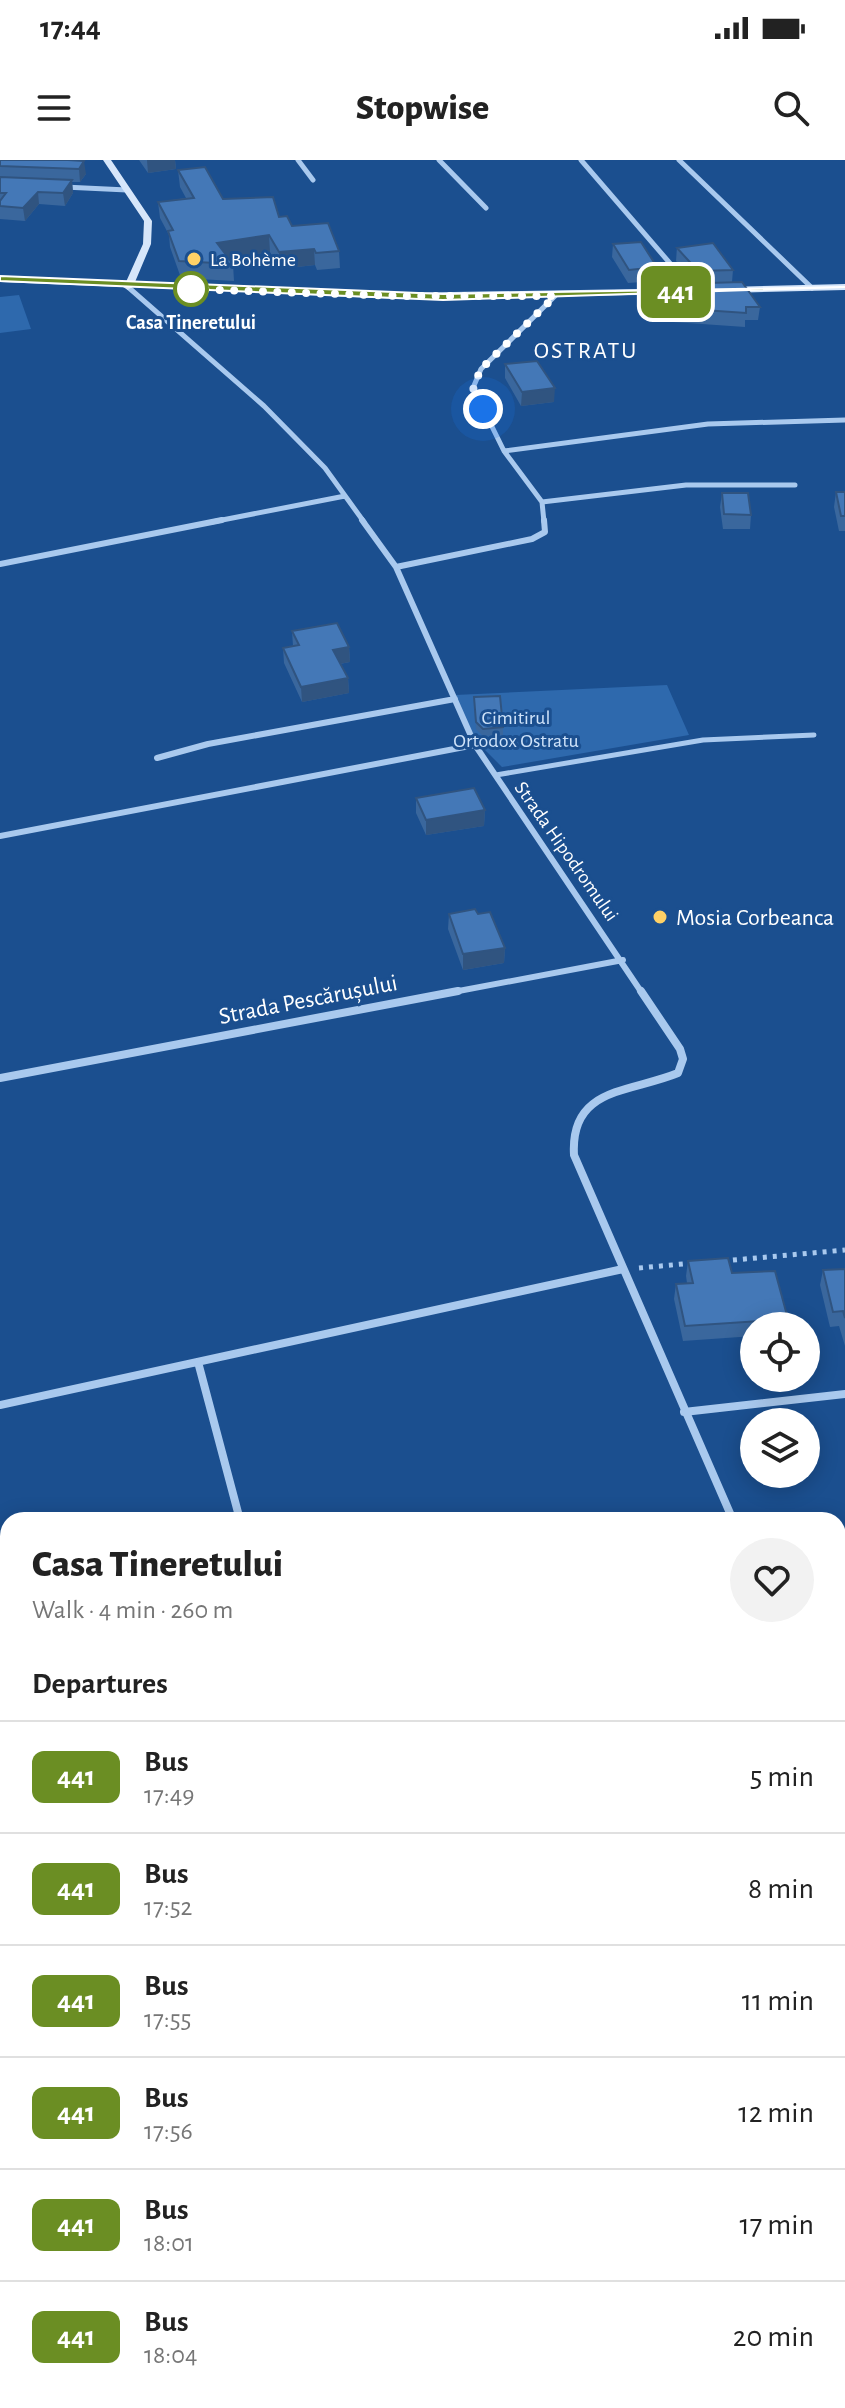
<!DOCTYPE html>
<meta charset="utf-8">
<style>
:root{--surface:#fff;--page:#f2f2f2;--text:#222;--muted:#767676;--line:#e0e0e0}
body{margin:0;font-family:"Alegreya Sans",sans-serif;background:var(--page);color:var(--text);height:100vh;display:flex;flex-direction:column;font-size:30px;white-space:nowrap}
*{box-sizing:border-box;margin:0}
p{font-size:26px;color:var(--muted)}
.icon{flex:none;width:44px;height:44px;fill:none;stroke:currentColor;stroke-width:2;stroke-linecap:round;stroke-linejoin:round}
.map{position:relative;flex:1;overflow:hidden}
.panel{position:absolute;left:0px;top:1352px;width:846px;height:896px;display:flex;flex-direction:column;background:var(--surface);border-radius:24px 24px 0 0;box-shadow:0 4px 20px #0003}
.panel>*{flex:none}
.badge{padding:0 16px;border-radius:12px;font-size:28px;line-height:52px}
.controls{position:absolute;left:740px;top:1152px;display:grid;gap:16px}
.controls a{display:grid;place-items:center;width:80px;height:80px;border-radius:50%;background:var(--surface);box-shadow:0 4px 20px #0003;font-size:40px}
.you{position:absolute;width:40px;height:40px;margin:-20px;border:6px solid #fff;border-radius:50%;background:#1a73e8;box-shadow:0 0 0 12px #1a73e833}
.map>.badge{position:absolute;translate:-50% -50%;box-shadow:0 0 0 4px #fff}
h2{padding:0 32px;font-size:30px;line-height:72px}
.round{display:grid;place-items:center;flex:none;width:84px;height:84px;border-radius:42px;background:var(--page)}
.headline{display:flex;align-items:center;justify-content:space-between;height:136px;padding:0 32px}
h1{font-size:38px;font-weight:800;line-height:60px}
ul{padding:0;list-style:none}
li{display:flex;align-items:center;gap:24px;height:112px;padding:0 32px;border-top:2px solid var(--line)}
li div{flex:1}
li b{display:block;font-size:30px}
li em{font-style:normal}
li .badge{min-width:88px;font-weight:700;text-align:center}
.status{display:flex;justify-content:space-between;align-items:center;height:56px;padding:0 40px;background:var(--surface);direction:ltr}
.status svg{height:22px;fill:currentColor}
header{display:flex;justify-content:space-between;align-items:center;height:104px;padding:0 32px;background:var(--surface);font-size:36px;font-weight:800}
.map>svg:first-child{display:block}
.green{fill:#2e69ad}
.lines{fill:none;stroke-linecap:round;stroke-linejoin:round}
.path-far1{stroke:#a9c9ee;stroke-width:5;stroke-dasharray:4 6;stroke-linecap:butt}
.path{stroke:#a9c9ee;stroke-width:7;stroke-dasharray:5 8;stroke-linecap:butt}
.lane{stroke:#a9c9ee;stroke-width:5}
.street-far3{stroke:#a9c9ee;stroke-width:5}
.street-far2{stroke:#a9c9ee;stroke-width:6}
.street-far1{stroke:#a9c9ee;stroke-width:8}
.street{stroke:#a9c9ee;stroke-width:10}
.secondary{fill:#d6e6fa;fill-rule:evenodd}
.wall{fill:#3a679d}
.shaded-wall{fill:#305480}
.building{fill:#4478b7;stroke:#305480;stroke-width:2}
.line{fill:#6b8e23;stroke:#fff;stroke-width:2}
.walk{stroke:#fff;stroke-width:8;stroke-dasharray:0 14.4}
.poi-dot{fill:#ffd166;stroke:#1b4f8f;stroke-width:3}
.stop-dot{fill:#fff;stroke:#6b8e23;stroke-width:4}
.labels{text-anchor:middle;stroke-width:6;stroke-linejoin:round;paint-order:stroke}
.far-poi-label{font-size:20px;fill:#fff;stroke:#1b4f8f;text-anchor:start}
.far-stop-label{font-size:20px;font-weight:bold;fill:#fff;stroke:#1b4f8f}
.far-park-label{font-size:20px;fill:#cfe3fa;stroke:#1b4f8f}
.far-street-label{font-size:20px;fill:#fff;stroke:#1b4f8f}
.far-quarter-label{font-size:24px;letter-spacing:2px;fill:#fff;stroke:#1b4f8f}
.poi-label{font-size:24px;fill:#fff;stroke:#1b4f8f;text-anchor:start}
.street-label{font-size:24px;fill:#fff;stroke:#1b4f8f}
</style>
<div class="status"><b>17:44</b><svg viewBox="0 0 49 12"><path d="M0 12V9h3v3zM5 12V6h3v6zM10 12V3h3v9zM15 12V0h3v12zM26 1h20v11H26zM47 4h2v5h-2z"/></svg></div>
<header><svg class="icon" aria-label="menu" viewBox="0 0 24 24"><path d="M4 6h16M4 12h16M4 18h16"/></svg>Stopwise<svg class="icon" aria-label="search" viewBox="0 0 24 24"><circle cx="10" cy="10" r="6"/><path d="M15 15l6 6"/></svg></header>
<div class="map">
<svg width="845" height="2248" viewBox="0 0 845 2248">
<rect width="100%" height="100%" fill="#1b4f8f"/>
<!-- green -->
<path class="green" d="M19,135L31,169L0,173V137Z
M667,525L689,575L502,607L473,578L455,535Z
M845,2188V2248H638L666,2240H838V2191Z"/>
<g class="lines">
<!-- path-far1 -->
<path class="path-far1" d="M723,1101L845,1090
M639,1108L693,1103"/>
<!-- path -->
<path class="path" d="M838,2236L845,2233
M796,2248L829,2240"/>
<!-- lane -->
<path class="lane" d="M496,615L703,580L814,575"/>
<!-- street-far3 -->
<path class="street-far3" d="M298,0L313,20
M439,0L486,48
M581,0L693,130
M679,0L812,128
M64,27L127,30
M128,127L264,246L325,308L364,362
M504,291L708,264L845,260
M542,342L686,325H795
M212,362L345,336
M544,362L542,342L504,291L473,228L481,209L555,136"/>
<!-- street-far2 -->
<path class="street-far2" d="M362,360L396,407L475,585L642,833
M0,404L222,360
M396,407L532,379L545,372L544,360
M157,598L208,584L455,539
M0,676L475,585
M448,833L623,800"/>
<!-- street-far1 -->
<path class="street-far1" d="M641,831L680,889L683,899L678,913C629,933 570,927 574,995L733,1360
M0,918L458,831
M198,1202L240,1360
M0,1245L623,1109
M684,1252L845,1234"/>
<!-- street -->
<path class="street" d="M838,1494L845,1493
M838,1596L845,1613"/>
<!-- secondary -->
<path class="secondary" d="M103,0H111L152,61L151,84L135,122L398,133L695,128L700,131L695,134L398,139L132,127L128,130L123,127L0,122V116L126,122L143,84L144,61Z
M845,124V130L727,133L722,130L727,127Z"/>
</g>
<!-- wall -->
<path class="wall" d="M0,0H68L86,14L80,22H72L73,33L65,46L39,44L25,61L0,59Z
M139,0H175L176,9L148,13Z
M178,10L223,39L279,57L292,66L339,91L340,108L317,110L315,105L279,109L270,92L229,98L233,104L234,121L181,118L170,87L169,75L160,58L158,42L186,38L180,27Z
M613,84L657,107L656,121L628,123L612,97Z
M677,87L733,110L732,122L760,147L758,160H745V167L673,162L675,124L696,123L676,101Z
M505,204L554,242L521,246L505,218Z
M836,332H845V371H839L834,347Z
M722,333L751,355L750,369H723L720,347Z
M292,471L349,487L350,502L340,504L348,518L349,533L302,542L284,503L283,488L293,486Z
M474,537L503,567V575L483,576L476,569Z
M416,638L485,650L484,666L426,675L416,653Z
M449,754H478L505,788L504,803L463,810L448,769Z
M688,1101L732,1113L788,1159L786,1166H754V1176L683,1181L674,1139L676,1124L687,1123L686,1116Z
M845,1109V1186L839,1166L830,1167L820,1125L823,1110Z
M838,1422L845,1445V1451L842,1462H838Z"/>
<!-- shaded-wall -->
<path class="shaded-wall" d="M147,0H175L176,9L148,13Z
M84,1L86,14L80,22L79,9Z
M72,20L73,33L65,46L63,33Z
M38,32L39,44L25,61L23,48Z
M269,75L270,92L218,100L217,83Z
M314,89L315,105L279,109V92Z
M555,228L554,242L521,246L522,232Z
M349,487L350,502L333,505V490Z
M348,518L349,533L302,542L301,527Z
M485,650L484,666L426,675V660Z
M505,788L504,803L463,810V794Z"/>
<!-- building -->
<path class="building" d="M0,0H68L84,1L79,9L0,6Z
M205,7L223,39L273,37L279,57L287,56L292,66L328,63L339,91L316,93L314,89L279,92L269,75L217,83L233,104L179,101L168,71L173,70L158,42L194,38L178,10Z
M0,17L72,20L63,33L38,32L23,48L0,46V41L6,33H0Z
M641,82L657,107L629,110L613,84Z
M713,83L733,110L698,111L677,88Z
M742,122L760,147H746V153L674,148L675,124Z
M537,201L555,228L522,232L505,204Z
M836,332H845V356H841Z
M722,333H748L751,355L724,354Z
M337,463L349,487L333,490L348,518L301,527L283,488L299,485L292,471Z
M500,536L503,567L483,569L476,562L474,537Z
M474,628L485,650L426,660L416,638Z
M475,749L478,754L490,752L505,788L463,794L449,754Z
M728,1098L732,1113L775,1111L788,1159L685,1166L676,1124L693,1123L688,1101Z
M845,1109V1158L843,1151L833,1152L823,1110Z
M838,1422L845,1445V1448L838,1449Z"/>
<!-- line -->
<path class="line" d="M0,116L443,134L845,127L443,140L0,121Z"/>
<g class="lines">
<!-- walk -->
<path class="walk" d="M191,129L398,136H555L481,209L473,228L483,249"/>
</g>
<!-- markers -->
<g class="poi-dot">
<circle cx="194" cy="99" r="8"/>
<circle cx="660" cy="757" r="8"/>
</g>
<circle class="stop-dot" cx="191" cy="129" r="16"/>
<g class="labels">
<!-- far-poi labels -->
<g class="far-poi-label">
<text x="210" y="106">La Bohème</text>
</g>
<!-- far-stop labels -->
<g class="far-stop-label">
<text x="191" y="169">Casa Tineretului</text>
</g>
<!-- far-park labels -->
<g class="far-park-label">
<text x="516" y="564">Cimitirul<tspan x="516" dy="23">Ortodox Ostratu</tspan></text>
</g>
<!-- far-street labels -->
<g class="far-street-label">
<text transform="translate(567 691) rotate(55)" y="7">Strada Hipodromului</text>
</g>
<!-- far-quarter labels -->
<g class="far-quarter-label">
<text x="586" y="198">OSTRATU</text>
</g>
<!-- poi labels -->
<g class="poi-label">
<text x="676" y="765">Mosia Corbeanca</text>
</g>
<!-- street labels -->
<g class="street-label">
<text transform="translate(308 839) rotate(-11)" y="8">Strada Pescărușului</text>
</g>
</g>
</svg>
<div class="controls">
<a><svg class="icon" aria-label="locate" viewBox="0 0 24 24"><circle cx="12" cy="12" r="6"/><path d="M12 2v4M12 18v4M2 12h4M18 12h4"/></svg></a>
<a><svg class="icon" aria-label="layers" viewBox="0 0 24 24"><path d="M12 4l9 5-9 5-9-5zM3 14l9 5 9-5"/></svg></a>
</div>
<div class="you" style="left:483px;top:249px"></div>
<b class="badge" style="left:676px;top:132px;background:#6b8e23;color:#fff">441</b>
<section class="panel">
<div class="headline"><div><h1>Casa Tineretului</h1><p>Walk · 4 min · 260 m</p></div><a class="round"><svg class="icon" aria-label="heart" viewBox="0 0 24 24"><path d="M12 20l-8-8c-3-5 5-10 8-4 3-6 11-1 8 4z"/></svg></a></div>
<h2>Departures</h2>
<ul>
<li><span class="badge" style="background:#6b8e23;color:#fff">441</span><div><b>Bus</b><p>17:49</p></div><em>5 min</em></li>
<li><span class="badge" style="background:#6b8e23;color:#fff">441</span><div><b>Bus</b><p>17:52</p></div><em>8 min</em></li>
<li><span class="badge" style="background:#6b8e23;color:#fff">441</span><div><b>Bus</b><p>17:55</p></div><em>11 min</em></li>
<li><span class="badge" style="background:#6b8e23;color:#fff">441</span><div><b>Bus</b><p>17:56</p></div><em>12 min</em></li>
<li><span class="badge" style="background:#6b8e23;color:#fff">441</span><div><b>Bus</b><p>18:01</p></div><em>17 min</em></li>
<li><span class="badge" style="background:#6b8e23;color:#fff">441</span><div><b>Bus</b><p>18:04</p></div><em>20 min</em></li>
</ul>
</section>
</div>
